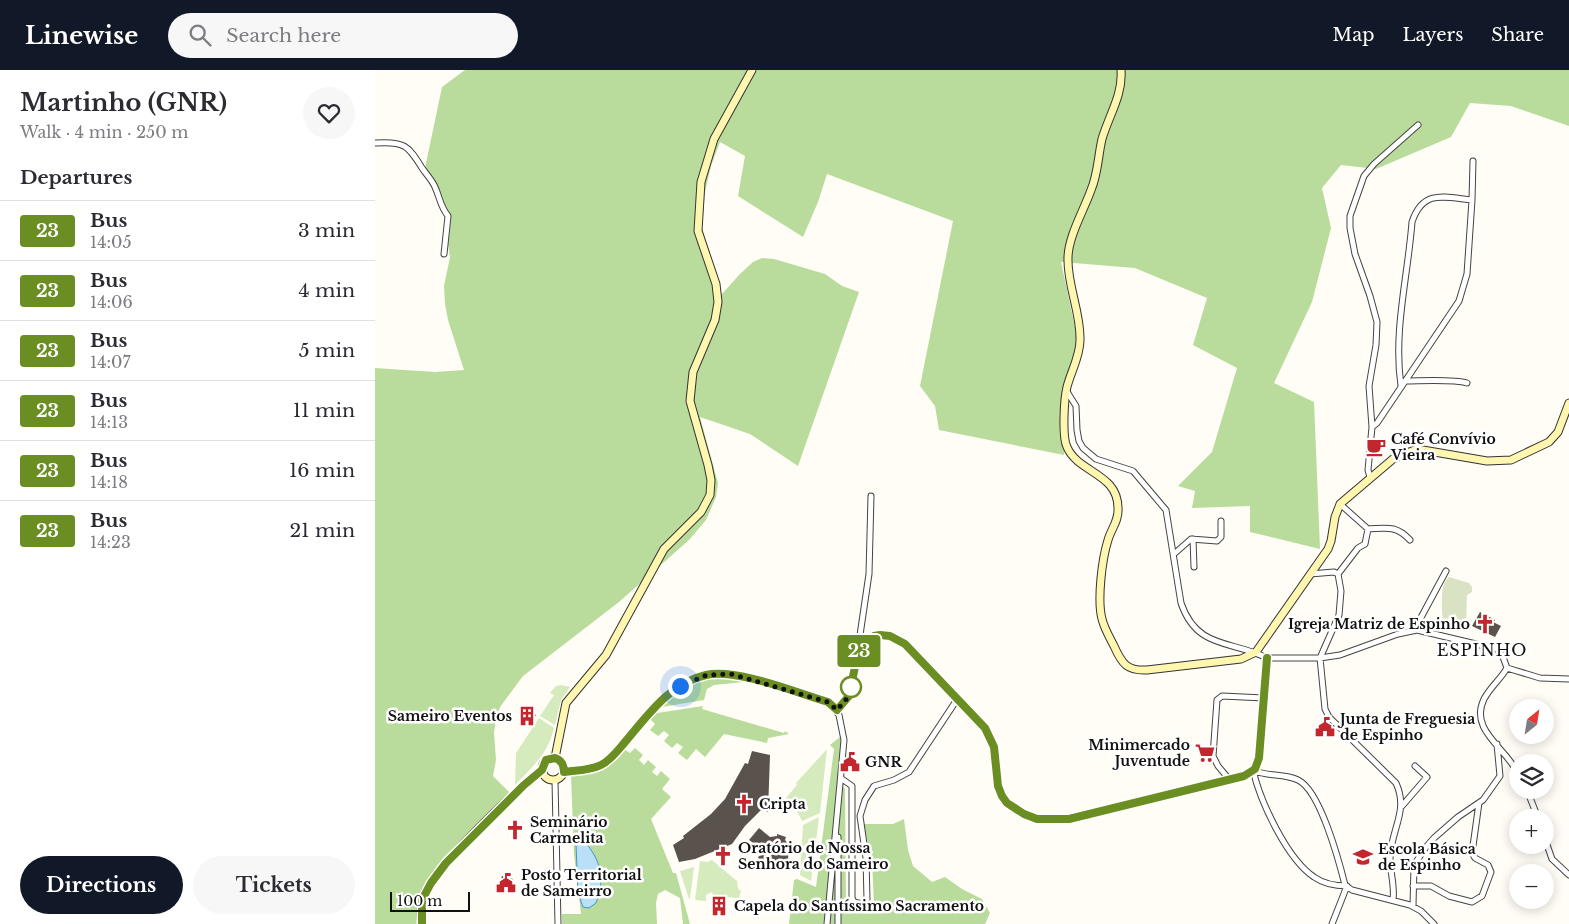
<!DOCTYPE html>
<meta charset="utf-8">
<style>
:root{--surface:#fff;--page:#f7f7f7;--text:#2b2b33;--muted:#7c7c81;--line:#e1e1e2;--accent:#111827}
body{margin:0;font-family:"Libre Baskerville",serif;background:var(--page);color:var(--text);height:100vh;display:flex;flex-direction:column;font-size:19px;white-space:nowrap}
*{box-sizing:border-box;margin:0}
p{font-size:16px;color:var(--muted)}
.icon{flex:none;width:28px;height:28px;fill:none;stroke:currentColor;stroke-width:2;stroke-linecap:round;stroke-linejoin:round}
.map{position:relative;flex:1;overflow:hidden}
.sheet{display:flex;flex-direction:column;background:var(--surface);width:375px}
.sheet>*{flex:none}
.badge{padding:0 10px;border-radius:4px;font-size:18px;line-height:32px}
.needle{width:32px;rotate:30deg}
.controls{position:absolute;left:1134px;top:629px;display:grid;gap:10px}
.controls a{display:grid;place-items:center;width:45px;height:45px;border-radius:50%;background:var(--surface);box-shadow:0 2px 12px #0003;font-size:25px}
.scale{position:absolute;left:15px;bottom:12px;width:80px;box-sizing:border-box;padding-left:5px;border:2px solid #111;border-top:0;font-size:14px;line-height:18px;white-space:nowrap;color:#111;-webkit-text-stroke:4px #fff;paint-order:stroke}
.you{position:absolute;width:25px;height:25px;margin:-12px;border:4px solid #fff;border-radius:50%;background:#1a73e8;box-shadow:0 0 0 8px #1a73e833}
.map>.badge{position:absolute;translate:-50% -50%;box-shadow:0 0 0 2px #fff}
h2{padding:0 20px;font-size:19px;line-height:45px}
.round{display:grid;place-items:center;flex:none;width:52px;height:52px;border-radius:26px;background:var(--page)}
.head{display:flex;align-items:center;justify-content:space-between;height:85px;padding:0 20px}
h1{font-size:24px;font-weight:700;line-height:38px}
.button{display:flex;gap:10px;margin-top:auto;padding:10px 20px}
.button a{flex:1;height:58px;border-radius:30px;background:var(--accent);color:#fff;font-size:20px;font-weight:700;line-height:58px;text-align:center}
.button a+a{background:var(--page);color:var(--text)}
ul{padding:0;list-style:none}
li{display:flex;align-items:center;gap:15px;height:60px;padding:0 20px;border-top:1px solid var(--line)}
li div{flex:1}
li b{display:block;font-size:19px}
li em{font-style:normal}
li .badge{min-width:55px;font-weight:700;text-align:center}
header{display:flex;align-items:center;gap:30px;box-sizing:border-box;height:70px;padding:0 25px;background:var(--accent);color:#fff}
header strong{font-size:24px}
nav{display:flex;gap:28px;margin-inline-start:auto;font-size:18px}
.search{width:350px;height:45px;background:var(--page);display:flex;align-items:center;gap:12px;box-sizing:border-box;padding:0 18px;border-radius:28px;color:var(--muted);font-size:19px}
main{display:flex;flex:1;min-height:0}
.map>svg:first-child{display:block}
.green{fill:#d5ebbd}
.forest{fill:#b9dc9c}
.cemetery{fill:#d9e3c4}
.water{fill:#b9e0f7;stroke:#3f96cf}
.building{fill:#5a524d}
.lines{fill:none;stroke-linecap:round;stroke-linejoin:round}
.street-casing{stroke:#444;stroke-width:7}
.secondary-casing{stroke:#333;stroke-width:9}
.street{stroke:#fff;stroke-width:5}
.secondary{stroke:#fff6b0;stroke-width:7}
.line-casing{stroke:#fff;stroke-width:11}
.line{stroke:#6b8e23;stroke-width:8}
.walk{stroke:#111;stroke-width:5;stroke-dasharray:0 9}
.stop-dot{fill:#fff;stroke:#6b8e23;stroke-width:2.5}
.labels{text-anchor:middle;stroke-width:5;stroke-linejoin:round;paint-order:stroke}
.poi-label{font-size:14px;font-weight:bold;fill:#111;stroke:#fff;text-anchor:start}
.quarter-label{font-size:16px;letter-spacing:1px;fill:#111;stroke:#fff}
</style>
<header>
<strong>Linewise</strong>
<div class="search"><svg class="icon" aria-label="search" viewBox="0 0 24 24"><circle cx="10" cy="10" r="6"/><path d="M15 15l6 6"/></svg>Search here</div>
<nav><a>Map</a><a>Layers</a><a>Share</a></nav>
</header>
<main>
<section class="sheet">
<div class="head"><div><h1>Martinho (GNR)</h1><p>Walk · 4 min · 250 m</p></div><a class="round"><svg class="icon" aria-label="heart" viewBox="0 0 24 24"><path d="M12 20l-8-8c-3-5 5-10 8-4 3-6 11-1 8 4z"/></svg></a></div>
<h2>Departures</h2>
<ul>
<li><span class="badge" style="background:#6b8e23;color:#fff">23</span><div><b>Bus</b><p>14:05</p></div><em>3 min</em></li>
<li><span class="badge" style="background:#6b8e23;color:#fff">23</span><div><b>Bus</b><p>14:06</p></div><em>4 min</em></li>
<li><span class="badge" style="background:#6b8e23;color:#fff">23</span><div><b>Bus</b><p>14:07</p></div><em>5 min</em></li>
<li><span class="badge" style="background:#6b8e23;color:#fff">23</span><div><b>Bus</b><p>14:13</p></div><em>11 min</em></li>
<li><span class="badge" style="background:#6b8e23;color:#fff">23</span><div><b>Bus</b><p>14:18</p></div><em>16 min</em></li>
<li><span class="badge" style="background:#6b8e23;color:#fff">23</span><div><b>Bus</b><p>14:23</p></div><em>21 min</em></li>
</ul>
<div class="button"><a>Directions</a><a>Tickets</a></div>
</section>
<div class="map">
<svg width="1194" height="854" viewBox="0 0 1194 854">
<rect width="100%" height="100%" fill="#fffdf5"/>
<!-- green -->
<path class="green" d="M186,615L195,617L186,630L180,655L165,646L179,625L175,623L181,616Z
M164,648L179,658C173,684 158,696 140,715L141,683Z
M452,679L445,743L427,751L421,739L411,728L422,715L421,713Z
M444,747L436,811L425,805L428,755Z
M337,790L362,811L363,819L366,821L363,831L361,828L338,825L337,822L331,825V831L320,830L325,791L332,792Z
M319,797L315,828L314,829L305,801Z"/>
<!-- forest -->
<path class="forest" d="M90,0H1194V56L1136,36L1095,33L1076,67L1001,99L966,95L947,118L956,158L937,232L899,313L939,332L945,479L875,462V436L817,438L820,421L803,416L837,382L862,298L818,275L832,228L760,198L686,192L702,267L700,284L688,318L689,385L564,360L560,336L545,316L578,151L452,104L443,132L428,167L363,126L370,86L345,72L336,96L330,122L327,157L347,224L365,204L378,192L387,188L399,189L450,204L467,216L484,222L423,396L375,364L325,347L343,413L341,427L331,450L314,470L244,532L148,606L125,637L121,649L119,663L121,690L118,706L134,722C110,749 62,788 48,820C43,831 43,842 42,854H0V298L60,302L89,300L73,250L70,234L69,216L75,187L73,174L76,149L50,98L67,17Z
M355,607L370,610L369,612L339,615L332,619L329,630L281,638C308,617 319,608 355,607Z
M328,636L327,639L409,663L410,661L414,664L393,668L392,673L349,664L330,687L321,679L312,690L303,683L308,677L302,673L297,678L289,671L294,665L289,661L283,666L275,660L280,654L276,650L270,656L268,654L276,644Z
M465,667L467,674L464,709L470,719L471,835L487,840L499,835L497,788L488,754H518L529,749L533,780L538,796L557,812L570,807L587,819L607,829L615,843L610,854H414L419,810L422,809L441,817L459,679L455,675Z
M260,678L268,685L264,690L269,695L273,690L281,697L277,702L282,706L286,701L295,709L287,719L296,727L276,749L298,803H301L315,854H308L305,828L290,820L283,824L281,833L282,854H187V844H206L199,784L196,705C201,703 206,705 212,704C228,701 239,691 249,679L255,683Z"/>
<!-- cemetery -->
<path class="cemetery" d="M1074,507L1094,513L1097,517V522L1092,525L1091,556H1068C1068,543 1063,515 1074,507Z"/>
<!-- water -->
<path class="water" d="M204,770C211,771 214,777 218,783C228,800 228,814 221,833L214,838L208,837L203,823L201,774Z"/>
<!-- building -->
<path class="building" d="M1105,542L1120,550L1118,552L1126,556L1120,567L1097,556Z
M149,638L161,645L156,653L144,646Z
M377,681L395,685L393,742L387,739L370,756L357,774L320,789L304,792L298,775L309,768L308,766L336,744L350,729L370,693L373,694Z
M384,758L395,767L402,766V764L411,767L410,770L414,775L413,790L411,793L395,797L390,793L387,795L383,787L386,785L385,778L374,770Z
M127,806L138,809L134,822L123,819Z"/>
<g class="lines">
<defs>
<path id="street" d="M0,73C29,71 33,75 47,98C51,104 57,110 60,117C65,128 65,136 73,146L69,184
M1030,311C1046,311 1079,309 1092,313
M1026,316C1018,261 1033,206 1037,152C1048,119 1069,127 1097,130
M691,320L701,336L702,360L704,371L708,378L721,389L758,401L791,440L806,533C822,580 857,570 892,588
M997,357L1002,353L1084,231L1092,204L1097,130L1098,91
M995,407L993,400L997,357L994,316L1001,275L1002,252L995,226L980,184L975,158V146L989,106L999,94L1043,55
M965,434L993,459C1012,458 1021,455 1035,470
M993,459L990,474L983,478L963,504L966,521L964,545L945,588L950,639L954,647L1021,713C1034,741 1016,759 1015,788C1015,802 1020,816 1018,830
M818,469L819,497
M799,484L816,469L842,471L846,467V451
M935,504L959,502L963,504
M1042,560L1043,553L1071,501
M488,574L485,571V565L494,504L496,426
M892,588H945L965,585L1023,564L1042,560L1122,579L1128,587L1132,598
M1132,598C1125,610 1116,616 1109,629C1094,660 1130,677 1142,702
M1132,598L1165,608L1194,609
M462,640C466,636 472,630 474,625C481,605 476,574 500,566C511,562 521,568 530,573L610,658L619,677L623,716L627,726L632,733L649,744L663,749H694L869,706L880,699L884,688L892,588
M878,700C891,707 909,703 923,710C945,720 964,791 970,815L977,820L1035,835L1046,841L1059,854
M878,700C885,731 912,789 939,807C949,814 960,816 972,816
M189,702L217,699L230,693L281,635L305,616L332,605H356L370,607L453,632L464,645L469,670L452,854
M467,709L477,716V828L479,832L487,834L492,830L491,788L485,746L490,730L499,716L519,710L534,702L583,628
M854,709L843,696L838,686L842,630L847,626L889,628
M180,710L183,854
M1152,720L1163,748
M1027,736L1052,707L1040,696
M463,767V854
M1170,769L1177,789L1194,805
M1038,816H1056L1074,826L1097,832L1107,826L1116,802L1113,795L1100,788L1097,783L1104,733
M1038,836L1039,795L1051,777L1059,768L1083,747L1108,730L1125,706L1122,674
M957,854L972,816"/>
<path id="secondary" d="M746,0C748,25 734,45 727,69C723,86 723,104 716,120C709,140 693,167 693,188C692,215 706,243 705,270C705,287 696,301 692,317C689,329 687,367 692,377C703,403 743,403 743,438C744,451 736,459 733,470C727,489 722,530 727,549C729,558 735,568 739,576C747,594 752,601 772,600L866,589L881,582L953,479L956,471L960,447L965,434L1018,389L1042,379L1112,391L1136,390L1174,372L1183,362L1194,333
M167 699a11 11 0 1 1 22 0a11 11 0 1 1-22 0Z
M180,688L191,633L231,585L289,479L326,442L335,425L336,410L333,395L315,331L318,302L340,250L343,232L341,214L323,161L326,112L339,69L377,0
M47,854C46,847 45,838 47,831C54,801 140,722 167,700"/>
</defs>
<!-- street casing -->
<use href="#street" class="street-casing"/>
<!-- secondary casing -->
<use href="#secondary" class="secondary-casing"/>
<!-- street -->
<use href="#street" class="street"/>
<!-- secondary -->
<use href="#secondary" class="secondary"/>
</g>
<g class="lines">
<defs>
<path id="line" d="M47,854V830L56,813L71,793L149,715L167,700L171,690L180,688C186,690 189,695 189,702C201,700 214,701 226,695C236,690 243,680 250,672C273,645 295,613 331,605C362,598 422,623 453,632L462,640L474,626L482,587L488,574L499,566L505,565L515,566L530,574L610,658L619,677L623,716L627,726L632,733L649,744L662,749H694L869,706L880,699L884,688L892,588"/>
</defs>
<!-- line casing -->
<use href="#line" class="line-casing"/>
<!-- line -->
<use href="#line" class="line"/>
<!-- walk -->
<path class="walk" d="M305,616L332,605L356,604L453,632L462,640L474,626L476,613V617"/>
</g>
<!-- icons -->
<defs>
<symbol id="cafe-bare" viewBox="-9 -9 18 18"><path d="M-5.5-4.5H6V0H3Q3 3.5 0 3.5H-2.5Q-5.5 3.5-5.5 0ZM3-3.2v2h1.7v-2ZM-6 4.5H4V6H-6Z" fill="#c4262e" stroke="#fff" stroke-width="2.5" paint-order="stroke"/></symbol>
<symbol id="church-bare" viewBox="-9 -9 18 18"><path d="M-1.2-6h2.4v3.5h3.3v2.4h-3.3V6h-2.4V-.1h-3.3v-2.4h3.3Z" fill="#c4262e" stroke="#fff" stroke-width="2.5" paint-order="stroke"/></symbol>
<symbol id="building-bare" viewBox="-9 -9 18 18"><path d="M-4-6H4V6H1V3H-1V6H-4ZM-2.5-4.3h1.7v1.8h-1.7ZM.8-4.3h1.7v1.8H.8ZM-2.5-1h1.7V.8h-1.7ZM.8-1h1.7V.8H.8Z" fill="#c4262e" stroke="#fff" stroke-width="2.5" paint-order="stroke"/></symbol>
<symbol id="civic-bare" viewBox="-9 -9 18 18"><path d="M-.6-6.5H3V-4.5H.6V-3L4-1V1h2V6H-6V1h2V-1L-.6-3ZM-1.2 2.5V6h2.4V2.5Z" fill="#c4262e" stroke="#fff" stroke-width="2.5" paint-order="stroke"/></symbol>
<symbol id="supermarket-bare" viewBox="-9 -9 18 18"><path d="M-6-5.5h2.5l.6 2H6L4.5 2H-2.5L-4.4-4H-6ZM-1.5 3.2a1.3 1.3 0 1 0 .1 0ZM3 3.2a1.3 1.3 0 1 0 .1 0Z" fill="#c4262e" stroke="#fff" stroke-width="2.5" paint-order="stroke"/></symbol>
<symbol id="school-bare" viewBox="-9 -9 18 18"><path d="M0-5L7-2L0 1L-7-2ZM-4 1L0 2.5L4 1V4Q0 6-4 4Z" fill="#c4262e" stroke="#fff" stroke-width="2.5" paint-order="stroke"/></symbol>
</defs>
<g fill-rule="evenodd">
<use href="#cafe-bare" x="987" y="363" width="28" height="28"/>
<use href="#church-bare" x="1096" y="540" width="28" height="28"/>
<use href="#building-bare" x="138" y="632" width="28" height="28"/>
<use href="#civic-bare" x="936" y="643" width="28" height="28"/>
<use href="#supermarket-bare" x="816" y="669" width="28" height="28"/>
<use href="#civic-bare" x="461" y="678" width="28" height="28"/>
<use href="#church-bare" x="355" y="720" width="28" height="28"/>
<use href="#church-bare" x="126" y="746" width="28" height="28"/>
<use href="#church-bare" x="334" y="772" width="28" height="28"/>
<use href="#school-bare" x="974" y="773" width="28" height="28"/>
<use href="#civic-bare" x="117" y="799" width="28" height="28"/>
<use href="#building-bare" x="330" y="822" width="28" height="28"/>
</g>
<!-- markers -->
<circle class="stop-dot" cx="476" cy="617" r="10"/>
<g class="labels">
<!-- poi labels -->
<g class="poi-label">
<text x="1016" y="374">Café Convívio<tspan x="1016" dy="16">Vieira</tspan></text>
<text x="1095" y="559" text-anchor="end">Igreja Matriz de Espinho</text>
<text x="137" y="651" text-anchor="end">Sameiro Eventos</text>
<text x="965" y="654">Junta de Freguesia<tspan x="965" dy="16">de Espinho</tspan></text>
<text x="815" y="680" text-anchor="end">Minimercado<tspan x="815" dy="16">Juventude</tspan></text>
<text x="490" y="697">GNR</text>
<text x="384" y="739">Cripta</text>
<text x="155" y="757">Seminário<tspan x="155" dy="16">Carmelita</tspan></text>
<text x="363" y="783">Oratório de Nossa<tspan x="363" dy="16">Senhora do Sameiro</tspan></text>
<text x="1003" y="784">Escola Básica<tspan x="1003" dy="16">de Espinho</tspan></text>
<text x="146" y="810">Posto Territorial<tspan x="146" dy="16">de Sameirro</tspan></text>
<text x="359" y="841">Capela do Santíssimo Sacramento</text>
</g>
<!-- quarter labels -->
<g class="quarter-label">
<text x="1107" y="586">ESPINHO</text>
</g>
</g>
</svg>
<div class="controls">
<a><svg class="needle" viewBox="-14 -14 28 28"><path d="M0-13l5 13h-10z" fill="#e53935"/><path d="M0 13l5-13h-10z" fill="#7c7c81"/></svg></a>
<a><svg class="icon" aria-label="layers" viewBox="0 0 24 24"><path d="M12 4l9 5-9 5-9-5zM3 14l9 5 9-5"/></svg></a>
<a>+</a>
<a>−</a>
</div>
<div class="scale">100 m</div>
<div class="you" style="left:305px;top:616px"></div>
<b class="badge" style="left:484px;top:581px;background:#6b8e23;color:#fff">23</b>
</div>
</main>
